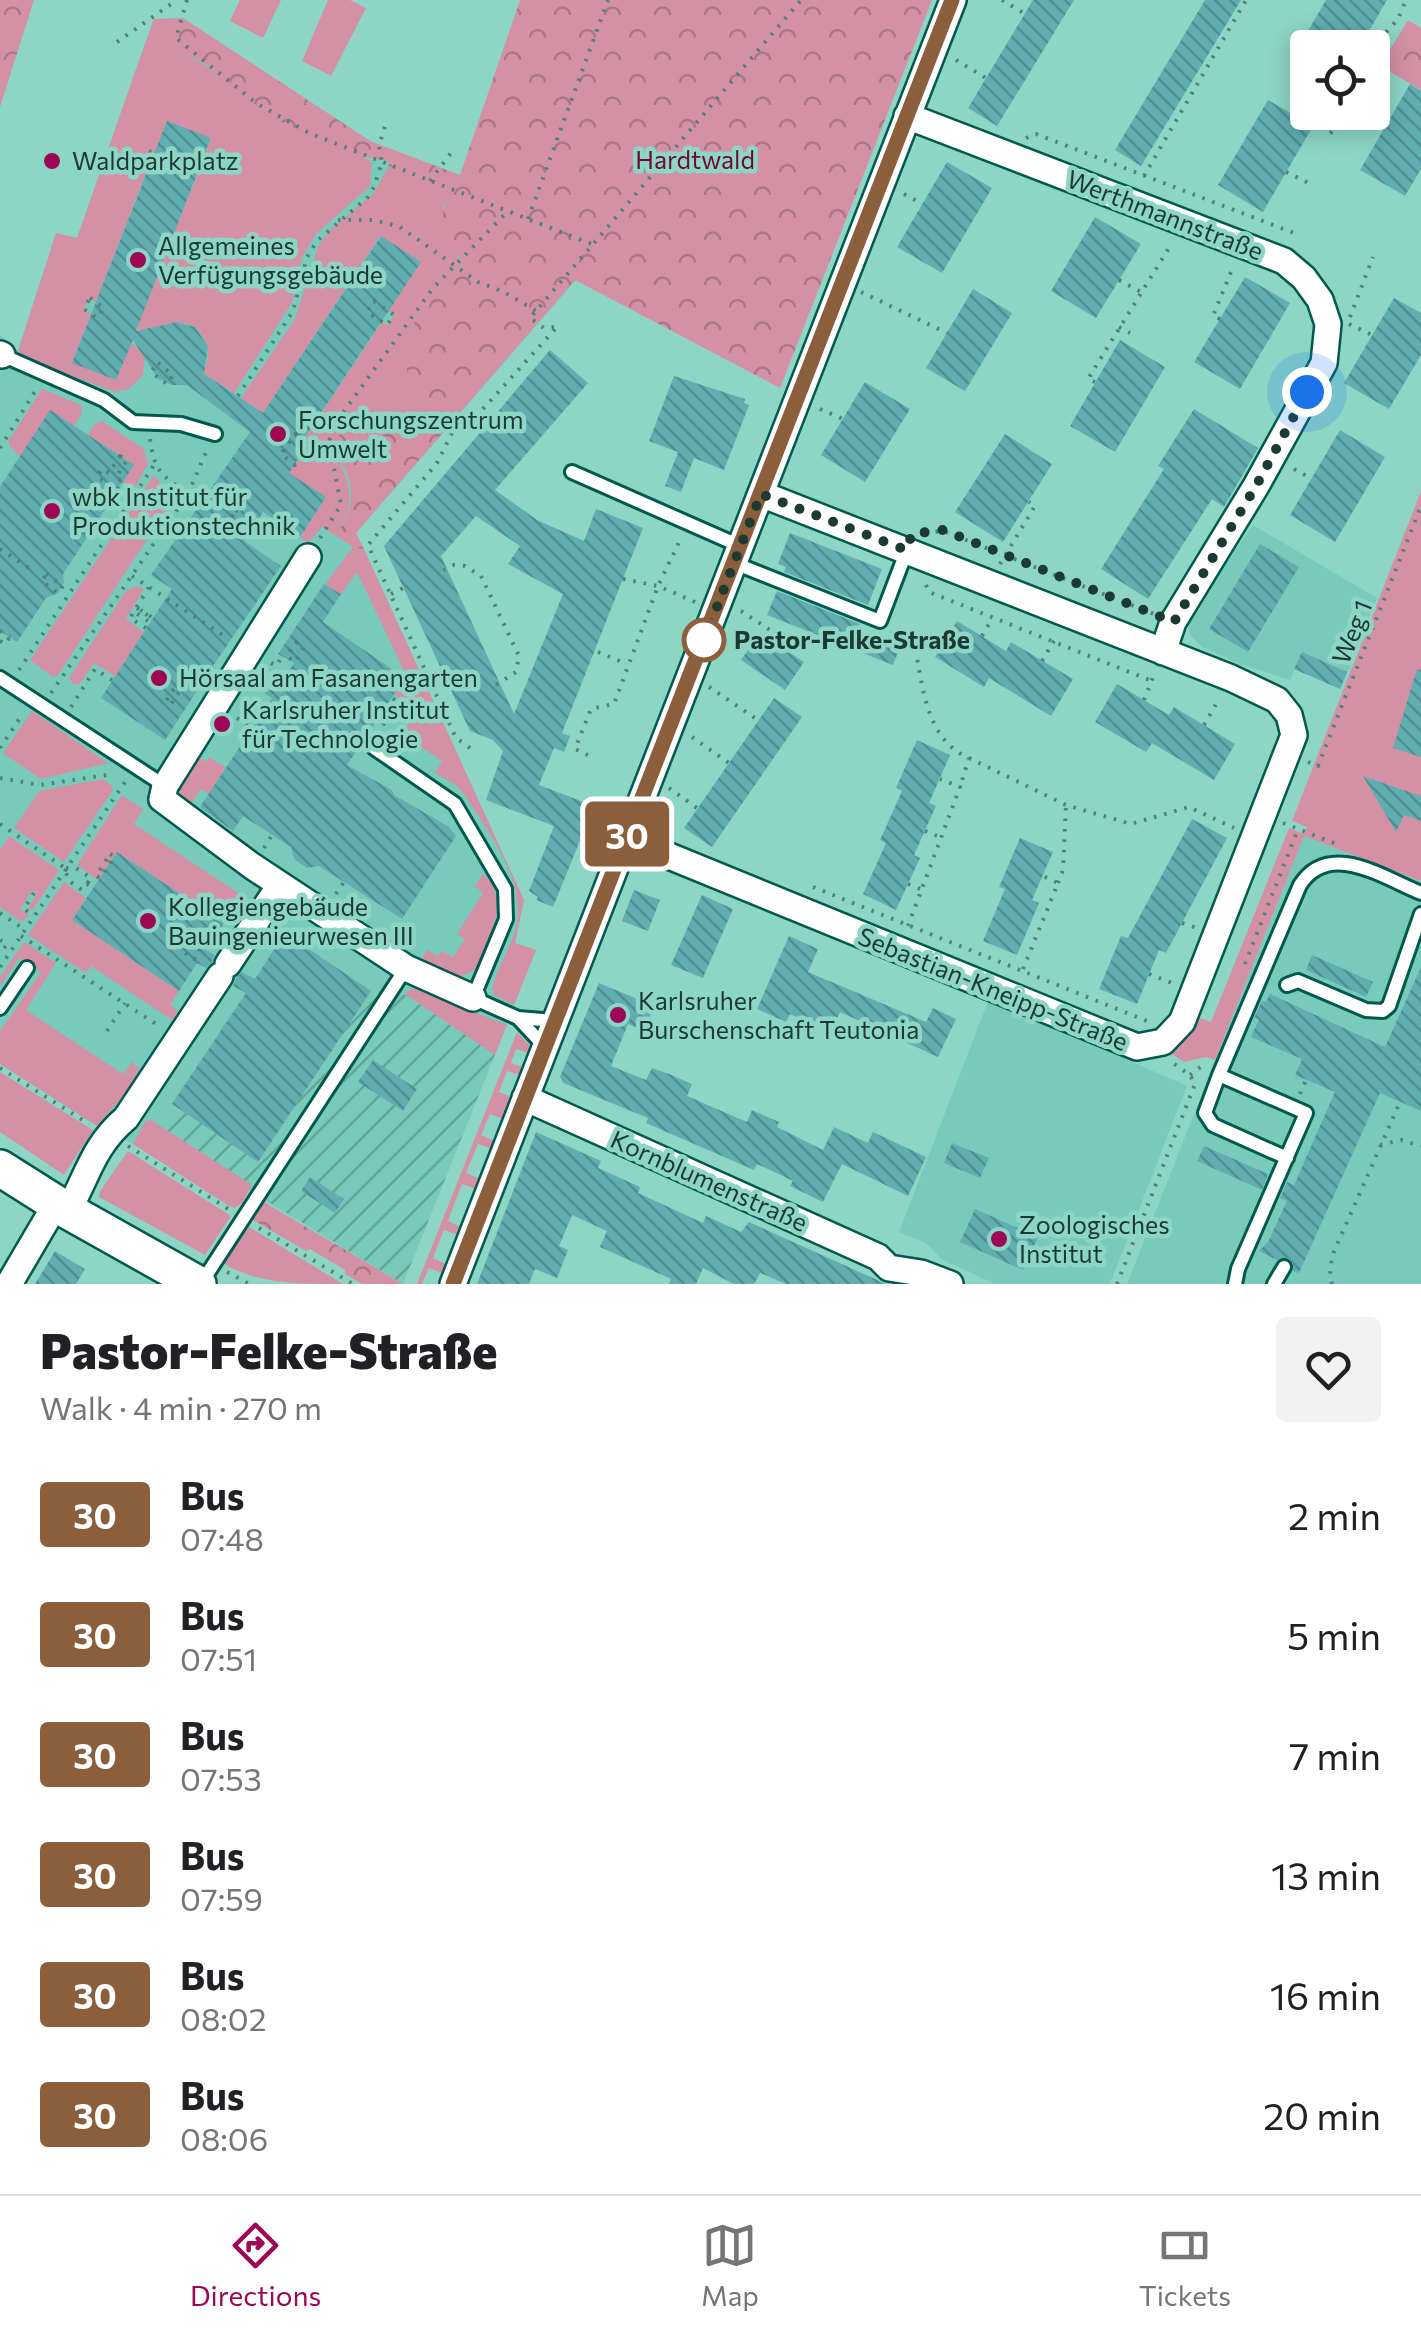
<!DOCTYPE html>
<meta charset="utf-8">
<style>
:root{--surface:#fff;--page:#f2f2f2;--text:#202124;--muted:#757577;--line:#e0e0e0;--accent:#9d0854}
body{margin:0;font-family:Commissioner,sans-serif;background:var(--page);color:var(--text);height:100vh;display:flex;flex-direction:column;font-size:38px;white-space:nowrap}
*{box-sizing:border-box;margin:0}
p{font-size:32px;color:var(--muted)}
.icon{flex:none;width:55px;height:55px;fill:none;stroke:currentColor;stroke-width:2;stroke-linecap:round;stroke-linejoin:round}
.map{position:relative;height:1284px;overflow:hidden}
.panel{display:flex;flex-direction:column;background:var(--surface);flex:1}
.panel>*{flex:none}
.badge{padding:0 20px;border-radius:8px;font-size:35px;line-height:65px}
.controls{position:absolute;left:1290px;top:30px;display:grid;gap:20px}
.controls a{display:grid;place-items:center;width:100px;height:100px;border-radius:10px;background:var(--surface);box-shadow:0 5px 25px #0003;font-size:50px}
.you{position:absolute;width:50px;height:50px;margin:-25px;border:8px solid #fff;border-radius:50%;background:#1a73e8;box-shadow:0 0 0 15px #1a73e833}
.map>.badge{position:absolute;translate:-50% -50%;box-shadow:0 0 0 5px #fff}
.round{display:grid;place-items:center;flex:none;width:105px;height:105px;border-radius:10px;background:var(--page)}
.head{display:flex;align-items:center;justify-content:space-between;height:170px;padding:0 40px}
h1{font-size:48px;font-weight:800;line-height:75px}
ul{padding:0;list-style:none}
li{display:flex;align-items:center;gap:30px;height:120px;padding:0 40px}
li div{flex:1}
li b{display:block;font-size:38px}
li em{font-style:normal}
li .badge{min-width:110px;font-weight:700;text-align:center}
.tab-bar{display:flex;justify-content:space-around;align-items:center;height:140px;border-top:2px solid var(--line);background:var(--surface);font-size:28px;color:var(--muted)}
.tab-bar a{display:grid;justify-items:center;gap:5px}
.tab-bar .current{color:var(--accent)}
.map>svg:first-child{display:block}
.built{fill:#78cbba}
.industrial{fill:url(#industrial-furrows)}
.green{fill:#d490a5}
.forest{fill:url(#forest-crowns)}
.building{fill:url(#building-back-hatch);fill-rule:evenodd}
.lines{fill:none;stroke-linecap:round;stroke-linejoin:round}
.lane-casing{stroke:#005a4e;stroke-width:18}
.street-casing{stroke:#005a4e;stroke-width:30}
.secondary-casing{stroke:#005a4e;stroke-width:40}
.path{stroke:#508278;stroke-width:4;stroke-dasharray:2.5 8;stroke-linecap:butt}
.lane{stroke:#fff;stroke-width:12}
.street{stroke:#fff;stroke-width:25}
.secondary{stroke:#fff;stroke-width:35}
.path-bridge{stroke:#508278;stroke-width:4;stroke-dasharray:2.5 8;stroke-linecap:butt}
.line-casing{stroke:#fff;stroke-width:22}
.line{stroke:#8b5e3c;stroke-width:15}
.walk{stroke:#1c3a34;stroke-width:10;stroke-dasharray:0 18}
.poi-dot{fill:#9d0854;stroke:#8dd6c6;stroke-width:4}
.stop-dot{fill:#fff;stroke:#8b5e3c;stroke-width:5}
.labels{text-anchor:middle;stroke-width:9;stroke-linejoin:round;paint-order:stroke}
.park-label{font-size:25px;fill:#70073a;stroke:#8dd6c6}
.poi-label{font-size:25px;fill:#1c3a34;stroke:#8dd6c6;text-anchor:start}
.street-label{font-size:25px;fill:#1c3a34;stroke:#8dd6c6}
.stop-label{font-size:25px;font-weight:bold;fill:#1c3a34;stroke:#8dd6c6;text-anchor:start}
</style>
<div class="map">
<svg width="1421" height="1284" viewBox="0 0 1421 1284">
<defs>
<pattern id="industrial-furrows" width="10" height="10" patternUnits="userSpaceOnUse" patternTransform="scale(2.5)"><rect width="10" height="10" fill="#78cbba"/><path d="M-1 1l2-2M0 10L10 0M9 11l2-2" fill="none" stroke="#62a698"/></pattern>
<pattern id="forest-crowns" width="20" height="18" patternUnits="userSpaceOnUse" patternTransform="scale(2.5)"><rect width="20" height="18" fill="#d490a5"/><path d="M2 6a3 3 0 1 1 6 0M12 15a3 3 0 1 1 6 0" fill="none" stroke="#ab7787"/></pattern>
<pattern id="building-back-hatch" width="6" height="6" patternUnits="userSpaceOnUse" patternTransform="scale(2.5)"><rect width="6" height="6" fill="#61aeb1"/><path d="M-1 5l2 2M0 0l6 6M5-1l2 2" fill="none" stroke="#4f8f91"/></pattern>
</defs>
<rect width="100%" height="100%" fill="#8dd6c6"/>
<!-- built -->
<path class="built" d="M183,18L370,141L478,182L576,280L356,533L524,900L515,943L536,950L403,1284L154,1133L133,1144L97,1126L0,1064V335L18,350L56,233L77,238L154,19Z
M1253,525L1377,598L1341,689L1295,669L1290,680L1237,663L1202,647L1191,636L1186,621Z
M1304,835L1421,881V1284H1127Z
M989,999L1187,1086L1110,1284H995L941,1259L926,1243L899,1232Z"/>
<!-- industrial -->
<path class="industrial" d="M285,933L371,991L380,978L495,1055L403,1284L154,1132Z"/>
<!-- green -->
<path class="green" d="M240,0H281L263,38L230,21Z
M328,0H350L366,8L331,76L302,61Z
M143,49C158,51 176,51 190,57C230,76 261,111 301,131C321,141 358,149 372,163L370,186L315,235L302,258L293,301L234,393L203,373C212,355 209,341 195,327C175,318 163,323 149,338L136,329L211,139L167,121L154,154L148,152L144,163L149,165L96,302L90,299L84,308L91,314L72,362L116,380L131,343L145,354L143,375L129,389L115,392L27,359L18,351L56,233L77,238Z
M389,166L449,196L443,207L460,265L413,325L407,341V381L389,410L355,421L338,461C354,488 353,508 336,536L322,527L308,543L300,537L326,497L284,470L296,464L309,444L303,440L382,322L388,325L394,315L388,311L420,262L380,236L263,413L241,398L295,319L318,246L330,230L373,194Z
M42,389L81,405L82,413L74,426L50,411L20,457L9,445V440Z
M102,421L144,449L148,464L135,487L122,482L133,464L88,435L95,424Z
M154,475L173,500L58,675L53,677L30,660Z
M1421,491V881L1304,836L1215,1060L1206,1057L1184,1062L1169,1052L1194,1016L1211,1022L1289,828L1304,834L1307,827L1292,821Z
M353,547L364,549L524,900L515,943L536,950L514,1005L494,995L492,988C498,966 512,946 517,923C525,879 487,830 465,795L456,785L435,773L442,761L409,739L401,751L398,749V741L418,710L394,694L406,675L357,572L341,594L324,586Z
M136,586L144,589L126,619L144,632L115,676L94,663L80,684H73L69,678L126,591Z
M32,711L108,763L41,779L3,753Z
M199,757L206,762L209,757L226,768L209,794L201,789L188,809L174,796Z
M103,779L112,786L113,790L64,862L14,828L39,791Z
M122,795L143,809L134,824L243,896L224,923L117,852L98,880L77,865Z
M9,836L59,870L32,911L28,908L37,894L32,891L20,909L29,915L22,922L0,907V850Z
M483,874C512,899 488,943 475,970L457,978L420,961L427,950L438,956L442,951L453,957L465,939L457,934L483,893L475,886Z
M64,882L86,898L72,920L179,991L170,1005L178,1011L172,1020L91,966L86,973L28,935Z
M24,942L56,963L26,1010L123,1074L132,1062L139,1068L129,1089L97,1126L0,1064V1031L41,972L19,958L0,986V977Z
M412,988L507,1025L495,1055L405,994Z
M517,1032L534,1050L532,1054L516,1049L511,1063L526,1069L523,1076L507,1071L499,1092L515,1098L506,1120L490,1114L481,1135L497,1142L494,1150L478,1144L466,1173L482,1180L478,1190L462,1184L448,1221L463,1228L460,1236L444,1230L433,1258L448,1265L445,1274L429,1268L422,1284H417Z
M0,1072L93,1130L64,1175L0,1132Z
M151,1120L252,1185L242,1203L235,1208L229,1206L133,1144L145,1121Z
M128,1151L231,1216L205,1255L99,1197L100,1191Z
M249,1227L343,1284C301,1284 256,1284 223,1263Z"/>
<!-- forest -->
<path class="forest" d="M0,0H34L0,107Z
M520,0H932L780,388L575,280L356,533L364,549L353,547L336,536C346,520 354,504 350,484C347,465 321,441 352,423C364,416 378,415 389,410L407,381V341L413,325L460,265L459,256L438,230L448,196L389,166L388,161C344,155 296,134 259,107C235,90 212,61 182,54C170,51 156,51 143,49L154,19L183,18L370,141L460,175Z
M1408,20L1421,28V90L1380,66Z
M264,1202L403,1284H362L345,1274V1270L310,1249L306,1251L253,1220Z"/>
<!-- building -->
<path class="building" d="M1033,0H1074L997,126L968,108Z
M1205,0H1241L1141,166L1115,150Z
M1326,0H1387L1359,48H1298Z
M1410,84L1421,91V169L1405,196L1360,170Z
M1268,100L1313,126L1263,212L1218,185Z
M167,121L211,138L136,331L177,322L195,327L208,346L204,374L263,413L381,236L421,262L303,440L309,443L289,473L326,497L300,537L263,512L244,541L281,566L213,666L216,674L213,679L204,680L165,740L101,698L172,589L151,575L250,432L187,385H172L158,379L133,340L116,380L72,363Z
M947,162L992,188L942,273L897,247Z
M1095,217L1141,244L1096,318L1051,291Z
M1245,277L1290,303L1240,389L1194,362Z
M973,289L1012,313L965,391L926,368Z
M1394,298L1421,313V355L1389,409L1344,383Z
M1120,340L1165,367L1115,452L1070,426Z
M550,350L588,383L495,490L537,520L584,541L596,509L643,528L562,733L570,736L564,752L554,748L539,785L594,806L553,907L536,900L538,897L529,891L554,826L486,800L503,751L493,740L470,731L384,546ZM476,516L520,546L508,564L563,594L514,714L441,556Z
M674,376L745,399L744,403L749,405L724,470L694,458L681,492L665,486L678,452L649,441Z
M865,382L910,409L865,482L821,455Z
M1194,409L1258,448L1224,507L1212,499L1148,599L1101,569L1164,469L1158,466Z
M50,410L134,465L63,574L64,583L58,593L46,598L17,642L0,631V487Z
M1340,430L1385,457L1335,542L1290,515Z
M1005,434L1052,464L1003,542L955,512Z
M790,533L882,569L868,605L784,572L786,567L778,564Z
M1260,544L1299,567L1248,652L1209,629Z
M324,584L341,594L323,622L405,678L347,765L392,790L394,795L449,827L456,836L402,919L319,866L307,868L294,859L291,847L243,816L233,831L200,807L272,698L264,693L279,686L294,663L278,654Z
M777,591L860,624L858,629L901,645L893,665L767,615Z
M957,621L1006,651L1011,642L1073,679L1051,716L989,678L984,687L935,657Z
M760,633L804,662L785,690L741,660Z
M1302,652L1347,672L1340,689L1294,669Z
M1417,669L1421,670V757L1393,748Z
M1117,684L1169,715L1174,707L1235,744L1214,780L1152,743L1146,752L1095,722Z
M774,698L802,717L712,847L684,828Z
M917,740L950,755L929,803L936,806L914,855L920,858L896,910L863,894L886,843L880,840L902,791L896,788Z
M1363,776L1421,796V821L1404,815L1396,832Z
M1192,819L1227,838L1166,953L1159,950L1137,1004L1099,989L1121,936L1128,938Z
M1020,838L1053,852L1032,900L1039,903L1017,955L983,941L1005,889L999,887Z
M117,852L224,923L206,950L215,955L212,962L206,968L197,963L179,991L72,920Z
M634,890L660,900L648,931L622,921Z
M702,895L733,909L703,978L671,965Z
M285,933L371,991L258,1162L172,1104L246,993L233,986L236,978L242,972L255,979Z
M789,936L818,949L808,972L926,1022L933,1008L956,1019L938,1057L840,1012L831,1032L790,1014L786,1022L757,1009Z
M1312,955L1373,982L1366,997L1306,970Z
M1421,967V1111L1380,1093L1299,1273L1293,1271V1263L1288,1258L1277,1260L1259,1251L1268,1242L1287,1201L1280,1198L1287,1182L1294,1185L1335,1092L1295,1075L1302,1059L1251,1037L1259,1019L1254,1018L1262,1001L1266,1002L1270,994L1385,1047Z
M599,983L654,1006L644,1031L628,1024L611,1066L646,1080L652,1068L669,1074L692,1084L687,1096L747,1122L752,1110L779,1122L777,1127L823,1150L834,1127L868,1143L873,1132L926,1157L908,1196L842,1164L823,1202L790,1186L793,1181L757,1164L754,1170L646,1123L648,1118L563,1083L560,1077Z
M373,1060L417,1089L403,1111L358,1082Z
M536,1132L601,1161L598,1168L640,1187L638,1193L703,1223L706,1216L741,1232L749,1222L886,1284H786L760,1273L754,1284H734L703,1268L696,1284H669L671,1279L600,1247L607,1231L572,1215L559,1246L568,1250L557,1278L535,1269L529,1284H477Z
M952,1143L989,1158L980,1178L944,1163Z
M1204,1146L1268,1174L1262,1190L1197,1161Z
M310,1177L344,1199L335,1213L301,1191Z
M975,1209L1038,1237L1023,1270L960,1242Z
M55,1251L85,1269L76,1284H35Z"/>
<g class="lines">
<defs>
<path id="lane" d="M2,355L104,400L133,422L181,424L215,434
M572,472L740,546
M734,563L880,621L907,550
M0,678L165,786
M374,748L455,804L505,889L506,919L473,998L518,1018L555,1021
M1287,985L1298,981L1366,1010L1383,1011L1389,1006L1421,914
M0,1008L27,968
M518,1018L545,1047
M1219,1075L1205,1113L1213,1125L1287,1158
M202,1282L406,968
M1235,1284L1238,1269L1306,1113L1219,1075L1300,885C1329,840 1382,877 1421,893
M1274,1284L1284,1267"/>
<path id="street" d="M907,116L1284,261L1304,278L1320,300L1328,324L1324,363L1256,486L1173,622L1163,652
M0,354L2,355
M308,557L165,786L162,799L252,866L406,968L473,998
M625,838L1137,1047L1163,1042L1182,1022L1294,735L1289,715L1277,700L1231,678L761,494
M228,964L280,885
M525,1098L878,1257L889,1268
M68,1211C88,1175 93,1146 126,1118L220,976
M889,1268L921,1273L950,1284
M9,1284L56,1204
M453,1284L953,0"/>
<path id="secondary" d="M0,1168L68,1211L198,1284"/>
</defs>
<!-- lane casing -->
<use href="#lane" class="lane-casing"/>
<!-- street casing -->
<use href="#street" class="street-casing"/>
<!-- secondary casing -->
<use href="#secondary" class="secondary-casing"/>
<!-- path -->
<path class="path" d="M187,0L176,38L256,103L309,133L594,245
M1002,0L1025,14
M117,42L177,0
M1362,43L1373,47L1398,19L1406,0
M956,60L986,78
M1330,133L1341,126L1343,112
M1026,138L1036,134L1294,233
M149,151L169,159L164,171L144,163Z
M1286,172L1313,185
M1144,176L1246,0
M430,181L451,153
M904,194L922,204
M528,219L608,0
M338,220H374L400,227L478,282L504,292L536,311
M1119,280L1141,292
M861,292L947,333
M90,298L104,308L97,318L84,309Z
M374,301L394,315L387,325L367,312Z
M1350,317L1373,257
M1220,319L1213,316L1233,267
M1349,324L1372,335
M554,327L544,328L530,318L801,0
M1119,327L1130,333
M158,363L173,375L167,384L151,372Z
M1095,382L1088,379L1172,243
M238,396L293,311L307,257L317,241L368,197L374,187L382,162L379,146L386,123
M820,409L843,419
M295,434L309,443L295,465L281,454Z
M150,439C155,472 160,475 188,493
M0,448L37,388
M120,456L127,460L116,477L122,482L117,490L97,477L102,469L109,473Z
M1294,469L1312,479
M236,510L256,523L250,533L230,520Z
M925,533L943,531L1154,614
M320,538L341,505L329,441L337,421L433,288L507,212
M0,549L35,572
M1000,564L1035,506L1029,502
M443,570L454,565L465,566L481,576L519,656L516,672L496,685
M46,574L63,586L58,593L42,581Z
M132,576L229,639
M623,579L658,586L695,602
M926,585L929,592L1152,681
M391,594L407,586
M137,608L150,617L148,621
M741,611L787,641L783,648
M146,628L130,618L149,587
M0,631L10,637
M891,631L915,647C923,687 926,740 969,758L960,787
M982,636L992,619
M0,641L5,644L10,637
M296,642L304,647L295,662L287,656Z
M598,652L627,664
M1042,661L1055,639
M271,663L276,666L284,654
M188,668L193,671L171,704L166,701Z
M19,670L154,465
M347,674L360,682L358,686L345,677Z
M345,677L358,686L356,689L343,681Z
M709,687L758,720
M51,693L188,494L207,450
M1144,700L1155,672
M71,707L95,669L112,680
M237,718L252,728
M1204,725L1219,699
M377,734L398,702L392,698
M692,737L729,763
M0,748L22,715
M470,748L456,738L368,545L437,463L452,433L473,420L557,327
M588,755L575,749L591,709L614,704L658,586L681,538
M969,758L1066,805L1131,824L1189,807L1234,828
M1308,762L1318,766L1421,506
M0,778L40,785L113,774
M669,788L697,808
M1283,823L1339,845
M0,824L65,868L68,880L82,890L87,884L93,888
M925,831L942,838
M264,848L272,835
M110,854L114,856L100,878L96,876Z
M66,868H76L91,878L87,884
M1058,883L1063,870L1066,805
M908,884L923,890
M813,887L1147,1021
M34,893L24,909L34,916
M336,894L344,882
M0,913L25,930
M1182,923L1197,928
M908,926L960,787L940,779
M21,936L159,1026
M181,937L200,950L194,959L175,946Z
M0,940L7,944L0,954
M1245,964L1298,829
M0,967L127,779
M1023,969L1058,883L1043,876
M1149,974L1172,983
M107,1031L125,1003
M0,1068L89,1124
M1190,1075L1206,1063
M1300,1094L1306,1080
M1380,1145L1401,1140L1421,1146
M128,1146L230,1210
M259,1228L353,1284
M227,1272L249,1284
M1117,1284L1195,1084L1190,1075L1173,1063
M1332,1284L1330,1274L1332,1256L1400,1102"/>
<!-- lane -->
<use href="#lane" class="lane"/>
<!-- street -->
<use href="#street" class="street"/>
<!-- secondary -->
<use href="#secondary" class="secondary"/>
<!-- path-bridge -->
<path class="path-bridge" d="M148,621L136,613L139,609L153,618"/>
</g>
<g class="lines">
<defs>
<path id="line" d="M453,1284L952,0"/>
</defs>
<!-- line casing -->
<use href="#line" class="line-casing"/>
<!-- line -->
<use href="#line" class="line"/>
<!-- walk -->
<path class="walk" d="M704,640L761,494L906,550L912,534L943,530L1174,622L1256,486L1307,392"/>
</g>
<!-- markers -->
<g class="poi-dot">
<circle cx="52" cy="161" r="10"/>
<circle cx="138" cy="260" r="10"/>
<circle cx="278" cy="434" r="10"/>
<circle cx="52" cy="511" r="10"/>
<circle cx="159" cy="678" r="10"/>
<circle cx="222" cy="724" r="10"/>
<circle cx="148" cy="921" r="10"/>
<circle cx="618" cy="1015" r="10"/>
<circle cx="999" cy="1239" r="10"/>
</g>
<circle class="stop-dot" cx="704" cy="640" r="20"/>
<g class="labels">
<!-- park labels -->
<g class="park-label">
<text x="695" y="169">Hardtwald</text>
</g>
<!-- poi labels -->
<g class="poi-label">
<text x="72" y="170">Waldparkplatz</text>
<text x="158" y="255">Allgemeines<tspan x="158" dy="29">Verfügungsgebäude</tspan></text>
<text x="298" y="429">Forschungszentrum<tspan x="298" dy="29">Umwelt</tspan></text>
<text x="72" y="506">wbk Institut für<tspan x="72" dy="29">Produktionstechnik</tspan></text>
<text x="179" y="687">Hörsaal am Fasanengarten</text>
<text x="242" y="719">Karlsruher Institut<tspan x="242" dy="29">für Technologie</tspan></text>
<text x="168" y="916">Kollegiengebäude<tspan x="168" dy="29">Bauingenieurwesen III</tspan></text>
<text x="638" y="1010">Karlsruher<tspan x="638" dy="29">Burschenschaft Teutonia</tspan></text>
<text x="1019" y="1234">Zoologisches<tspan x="1019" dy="29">Institut</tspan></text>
</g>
<!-- street labels -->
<g class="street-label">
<text transform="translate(1165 215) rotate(21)" y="9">Werthmannstraße</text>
<text transform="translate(1352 632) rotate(-68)" y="9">Weg 1</text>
<text transform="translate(993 989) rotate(22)" y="9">Sebastian-Kneipp-Straße</text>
<text transform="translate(709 1181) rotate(24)" y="9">Kornblumenstraße</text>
</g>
<!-- stop labels -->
<g class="stop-label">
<text x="734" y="649">Pastor-Felke-Straße</text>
</g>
</g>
</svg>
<div class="controls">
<a><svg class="icon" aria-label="locate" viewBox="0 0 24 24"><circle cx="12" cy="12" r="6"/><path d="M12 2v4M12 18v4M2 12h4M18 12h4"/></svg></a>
</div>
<div class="you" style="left:1307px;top:392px"></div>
<b class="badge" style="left:627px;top:834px;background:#8b5e3c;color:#fff">30</b>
</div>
<section class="panel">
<div class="head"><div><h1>Pastor-Felke-Straße</h1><p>Walk · 4 min · 270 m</p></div><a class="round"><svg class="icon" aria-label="heart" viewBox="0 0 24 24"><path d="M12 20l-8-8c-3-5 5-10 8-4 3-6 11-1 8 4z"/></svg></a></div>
<ul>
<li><span class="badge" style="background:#8b5e3c;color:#fff">30</span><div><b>Bus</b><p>07:48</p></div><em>2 min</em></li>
<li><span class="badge" style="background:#8b5e3c;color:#fff">30</span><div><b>Bus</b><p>07:51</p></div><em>5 min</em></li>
<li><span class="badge" style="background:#8b5e3c;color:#fff">30</span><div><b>Bus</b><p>07:53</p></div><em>7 min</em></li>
<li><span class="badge" style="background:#8b5e3c;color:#fff">30</span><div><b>Bus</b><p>07:59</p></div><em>13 min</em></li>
<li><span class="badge" style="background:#8b5e3c;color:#fff">30</span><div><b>Bus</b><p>08:02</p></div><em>16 min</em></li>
<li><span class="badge" style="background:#8b5e3c;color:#fff">30</span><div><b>Bus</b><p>08:06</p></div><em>20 min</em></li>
</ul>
</section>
<nav class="tab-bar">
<a class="current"><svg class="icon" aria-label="directions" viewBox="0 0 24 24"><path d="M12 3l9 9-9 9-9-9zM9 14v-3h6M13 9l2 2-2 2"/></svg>Directions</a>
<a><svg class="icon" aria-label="map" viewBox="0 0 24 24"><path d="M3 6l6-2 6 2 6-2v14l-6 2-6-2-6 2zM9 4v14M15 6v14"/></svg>Map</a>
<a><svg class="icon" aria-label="tickets" viewBox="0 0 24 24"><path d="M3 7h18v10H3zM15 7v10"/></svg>Tickets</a>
</nav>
